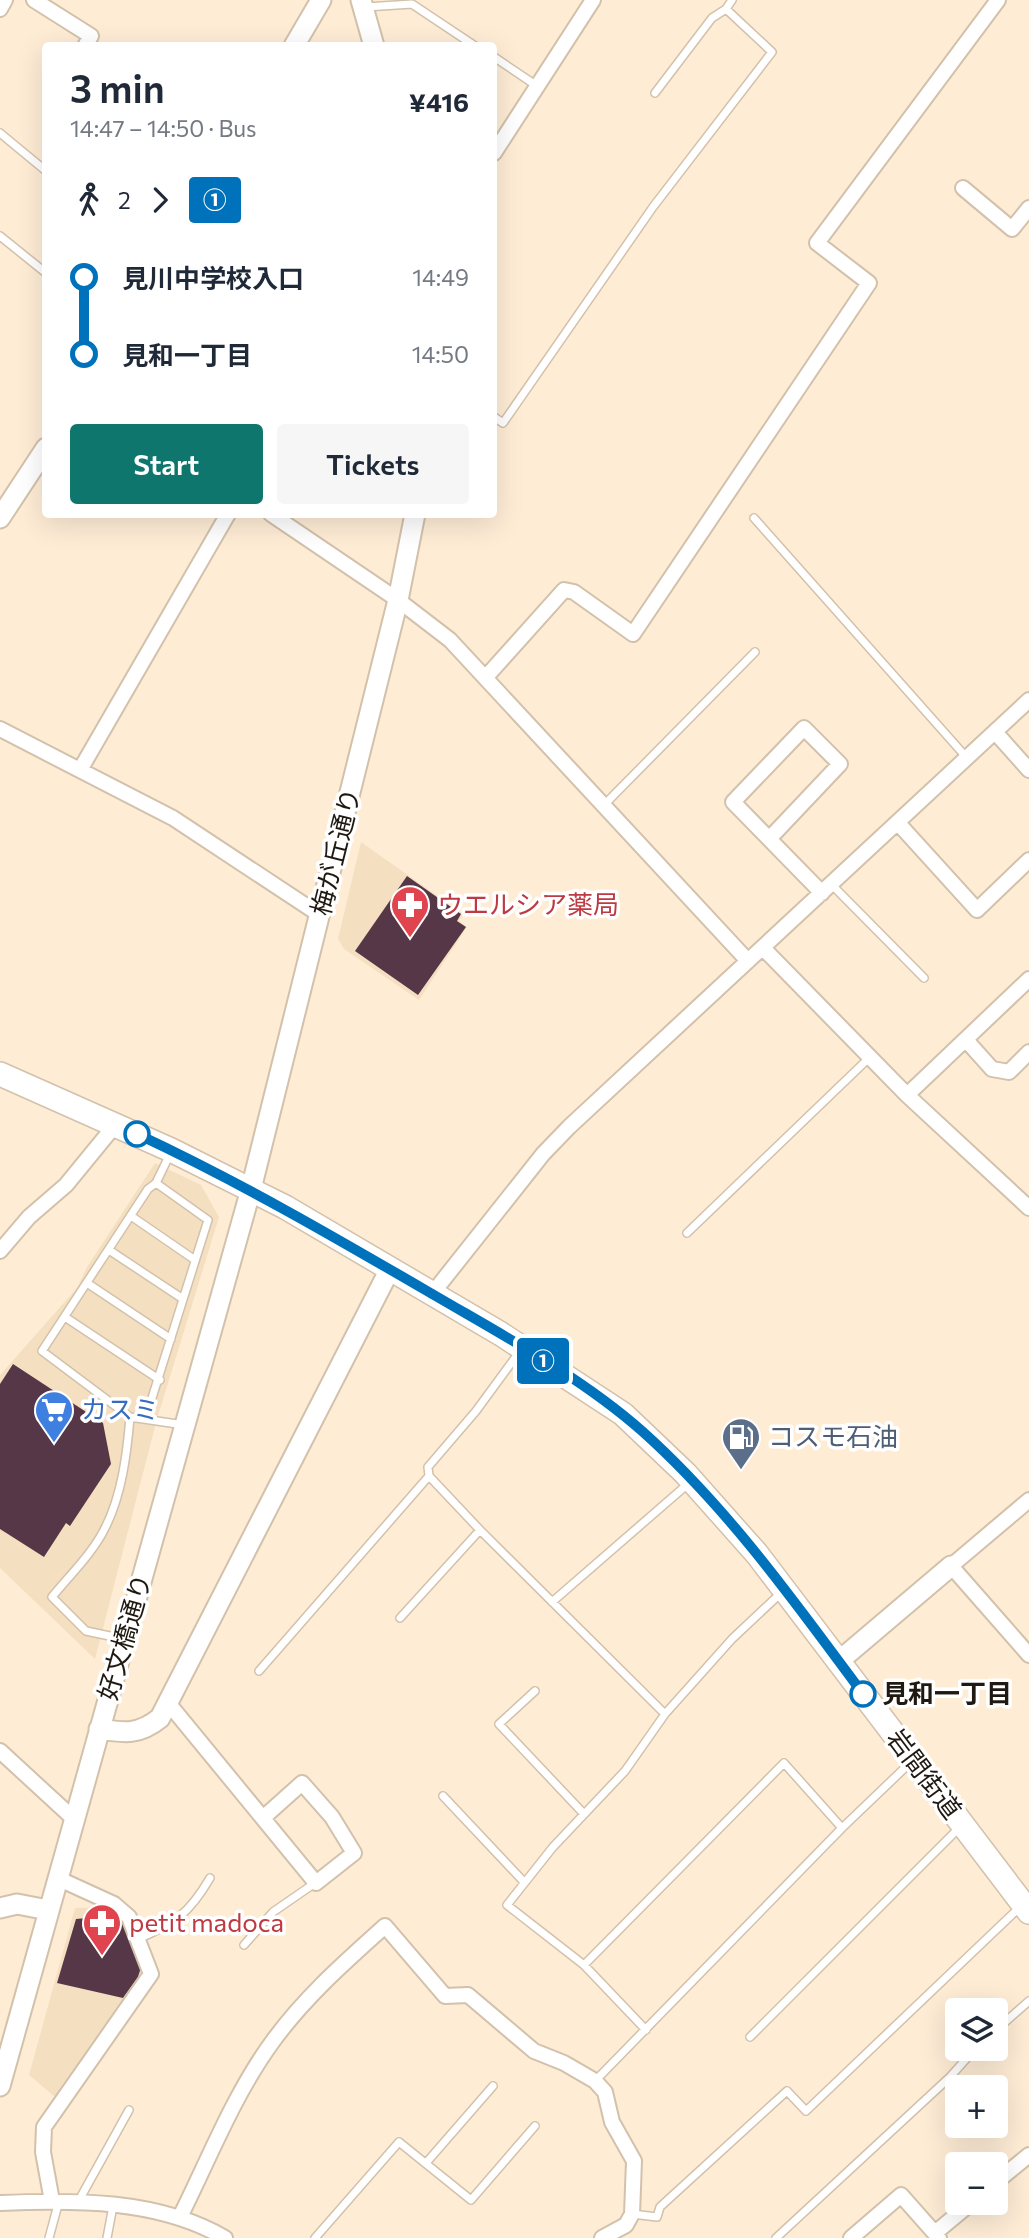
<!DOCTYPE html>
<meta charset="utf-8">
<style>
:root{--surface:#fff;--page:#f6f6f7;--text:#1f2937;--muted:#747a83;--accent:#0f766e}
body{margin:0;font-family:Commissioner,"Noto Sans JP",sans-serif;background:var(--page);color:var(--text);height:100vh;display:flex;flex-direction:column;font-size:26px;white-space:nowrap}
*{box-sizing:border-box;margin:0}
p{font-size:23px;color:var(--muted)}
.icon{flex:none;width:38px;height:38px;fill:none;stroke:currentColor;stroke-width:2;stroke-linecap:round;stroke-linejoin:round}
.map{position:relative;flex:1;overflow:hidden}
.panel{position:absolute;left:42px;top:42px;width:455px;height:476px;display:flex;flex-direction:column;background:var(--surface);border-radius:7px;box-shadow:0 7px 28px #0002}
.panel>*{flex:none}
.badge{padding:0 14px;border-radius:5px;font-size:24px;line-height:46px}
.fabs{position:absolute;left:945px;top:1998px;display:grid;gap:14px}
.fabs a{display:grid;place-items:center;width:63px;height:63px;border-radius:7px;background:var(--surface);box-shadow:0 7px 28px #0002;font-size:35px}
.map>.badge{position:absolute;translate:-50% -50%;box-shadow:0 0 0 4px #fff}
.legs{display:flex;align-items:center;gap:10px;height:77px;padding:0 28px;font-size:23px}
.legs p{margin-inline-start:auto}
.headline{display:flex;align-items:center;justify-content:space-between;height:119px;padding:0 28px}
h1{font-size:38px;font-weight:600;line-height:52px}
.primary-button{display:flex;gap:14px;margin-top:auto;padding:14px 28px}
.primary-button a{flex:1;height:80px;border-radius:7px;background:var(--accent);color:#fff;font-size:28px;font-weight:600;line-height:80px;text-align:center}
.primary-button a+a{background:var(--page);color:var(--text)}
ul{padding:0 28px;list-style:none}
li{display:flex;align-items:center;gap:24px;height:77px;font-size:26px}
li i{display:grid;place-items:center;width:10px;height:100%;margin:0 9px;background:currentColor}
li i::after{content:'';width:18px;height:18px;margin:-9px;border:5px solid;border-radius:50%;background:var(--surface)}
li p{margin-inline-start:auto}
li:first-child i{background:linear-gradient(#0000 50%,currentColor 0)}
li:last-child i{background:linear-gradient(currentColor 50%,#0000 0)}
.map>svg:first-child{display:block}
.built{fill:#f5dfc1}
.building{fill:#553748}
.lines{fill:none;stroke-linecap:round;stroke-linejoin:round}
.service-casing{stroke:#d2c1ab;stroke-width:10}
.minor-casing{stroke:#d2c1ab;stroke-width:18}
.tertiary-casing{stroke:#d2c1ab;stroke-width:23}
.primary-casing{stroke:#d2c1ab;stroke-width:26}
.service{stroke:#fff;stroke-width:7}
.minor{stroke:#fff;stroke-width:14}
.tertiary{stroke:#fff;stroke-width:19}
.primary{stroke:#fff;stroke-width:23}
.line-1-casing{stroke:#fff;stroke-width:16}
.line-1{stroke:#0072bc;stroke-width:10}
.stop-1-dot{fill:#fff;stroke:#0072bc;stroke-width:3.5}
.labels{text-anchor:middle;stroke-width:7;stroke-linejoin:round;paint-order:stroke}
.street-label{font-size:26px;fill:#1f1911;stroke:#fff}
.health-label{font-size:26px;fill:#be3a42;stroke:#fff;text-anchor:start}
.shop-label{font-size:26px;fill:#366cbe;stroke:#fff;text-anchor:start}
.service-label{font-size:26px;fill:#4e5e75;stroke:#fff;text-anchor:start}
.stop-label{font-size:26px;font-weight:bold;fill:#1f1911;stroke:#fff;text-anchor:start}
</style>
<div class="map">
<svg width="1029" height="2238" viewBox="0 0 1029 2238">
<rect width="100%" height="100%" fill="#feecd5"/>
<!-- built -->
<path class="built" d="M361,842L463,914L459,921L467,927L419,1000L344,949L338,939Z
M155,1163L201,1185L219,1217L157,1419L95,1659L0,1568V1375L77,1288L87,1267Z
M114,1907L119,1911L146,1971L87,2059L55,2097L29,2075L75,1908Z"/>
<!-- building -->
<path class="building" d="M407,876L461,914L457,921L466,927L418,995L355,951Z
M13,1364L103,1423L111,1464L70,1526L66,1523L44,1557L0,1529V1384Z
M118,1915L142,1964L138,1977L123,1998L57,1983L76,1919Z"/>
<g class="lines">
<defs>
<path id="service" d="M366,7L412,4L475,46
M494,57L537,86
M655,93L712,18L726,9
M0,133L46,171
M0,236L46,273
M494,417L503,423L653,207L772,52L726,9L732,0
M754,518L967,758
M605,804L755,652
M831,884L924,978
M170,1154L156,1183L148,1189L42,1351L130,1417L184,1425
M131,1216L195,1260
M687,1233L869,1058
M109,1250L183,1299
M87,1283L171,1339
M65,1317L160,1380
M146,1417L208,1220L156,1183
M429,1476L480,1530
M552,1602L689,1483
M400,1618L480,1530L665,1714
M124,1639L86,1631L52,1597C69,1576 93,1553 105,1528C122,1495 127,1453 130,1417
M259,1671L429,1476L428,1467L476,1411L520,1351
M535,1691L499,1724L584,1814
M443,1796L524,1882
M138,1939C175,1923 189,1914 210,1878
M244,1945L273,1912L315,1883
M584,1965L784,1763L842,1828
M646,2030L584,1965L507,1905L553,1847L625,1771L665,1714L732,1639L782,1592
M996,2030L1029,2001
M750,2037L960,1827
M595,2081L842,1828L912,1761
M426,2163L493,2086
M78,2202L129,2110
M632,2214L657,2217L660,2207L787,2091L806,2111L1021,1906
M49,2238L59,2201
M107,2238L113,2206
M315,2238L399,2142L471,2200L535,2126
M776,2238L950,2077L975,2049"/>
<path id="minor" d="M34,0L91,36L85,46
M0,9L5,0
M494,153L593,0
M963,188L1012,229L1029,208
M271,514L398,600L450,640L748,961
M486,677L564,590L574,592L633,634L869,283L817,243L998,0
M0,729L173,818L320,915
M996,733L1029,770
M80,770L228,514
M898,823L977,910L1029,860
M769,839L840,764L804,728L733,802L822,893
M763,948L907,1095L1029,1208
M966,1040L992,1069L1009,1072L1029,1052
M907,1095L1029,979
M0,1251L29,1217L66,1185L116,1124
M432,1294L543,1154L569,1127L1029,700
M1029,1500L951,1566L1029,1655
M169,1704L316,1883L354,1853L332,1817L302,1783L264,1817
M0,1751L74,1819
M996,2182L1029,2155
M52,2201L43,2152L44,2127L151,1974L129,1917L114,1904L57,1878
M0,2203C75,2200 158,2199 225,2238
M180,2217C209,2159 234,2094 273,2041C305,1997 345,1962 385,1926L445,1996L468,1995L534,2051L564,2063L595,2081L605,2092L612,2122L634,2161L632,2214L626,2225L602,2238
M935,2233L971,2203
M851,2238L901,2195L939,2238"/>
<path id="tertiary" d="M361,0L374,46
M294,46L321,0
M0,518L46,448
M839,1661L951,1566
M99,1729C125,1733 139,1735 160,1718L390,1269
M0,1908L17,1904L48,1910
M0,2086L251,1189L398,600L415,514"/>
<path id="primary" d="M0,1074L171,1150L285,1207L501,1334L623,1414L685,1473L757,1554L1029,1912"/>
</defs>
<!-- service casing -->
<use href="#service" class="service-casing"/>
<!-- minor casing -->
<use href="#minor" class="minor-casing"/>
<!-- tertiary casing -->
<use href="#tertiary" class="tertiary-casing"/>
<!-- primary casing -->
<use href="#primary" class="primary-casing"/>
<!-- service -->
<use href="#service" class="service"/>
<!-- minor -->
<use href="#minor" class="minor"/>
<!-- tertiary -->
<use href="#tertiary" class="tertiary"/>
<!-- primary -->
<use href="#primary" class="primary"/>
</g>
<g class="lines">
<defs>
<path id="line-1" d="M137,1134C240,1182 336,1238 434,1295C504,1336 581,1377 642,1431C727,1507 795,1602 863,1694"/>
</defs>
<!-- line-1 casing -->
<use href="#line-1" class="line-1-casing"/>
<!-- line-1 -->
<use href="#line-1" class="line-1"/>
</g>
<!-- icons -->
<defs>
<symbol id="pharmacy-pin" viewBox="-11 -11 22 30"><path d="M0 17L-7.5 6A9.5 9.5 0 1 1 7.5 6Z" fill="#e0444e" stroke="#fff"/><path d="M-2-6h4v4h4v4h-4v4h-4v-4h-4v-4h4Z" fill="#fff"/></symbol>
<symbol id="supermarket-pin" viewBox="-11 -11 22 30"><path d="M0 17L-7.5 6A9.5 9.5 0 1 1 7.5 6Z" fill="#3f7fe0" stroke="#fff"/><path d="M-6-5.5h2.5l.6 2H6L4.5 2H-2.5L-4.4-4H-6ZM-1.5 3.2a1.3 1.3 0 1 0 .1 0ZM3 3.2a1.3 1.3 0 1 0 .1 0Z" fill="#fff"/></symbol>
<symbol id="fuel-pin" viewBox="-11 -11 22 30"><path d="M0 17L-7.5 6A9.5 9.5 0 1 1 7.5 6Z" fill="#5c6f8a" stroke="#fff"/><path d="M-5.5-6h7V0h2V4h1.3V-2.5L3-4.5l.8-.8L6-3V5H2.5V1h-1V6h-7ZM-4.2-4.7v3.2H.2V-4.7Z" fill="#fff"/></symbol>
</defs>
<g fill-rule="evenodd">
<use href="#pharmacy-pin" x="388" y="883" width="44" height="60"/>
<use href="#supermarket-pin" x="32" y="1388" width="44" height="60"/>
<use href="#fuel-pin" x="719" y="1415" width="44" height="60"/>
<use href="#pharmacy-pin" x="80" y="1901" width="44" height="60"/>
</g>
<!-- markers -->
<g class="stop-1-dot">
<circle cx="137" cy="1134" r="12"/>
<circle cx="863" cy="1694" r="12"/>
</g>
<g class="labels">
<!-- street labels -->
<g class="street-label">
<text transform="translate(336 852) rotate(-76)" y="9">梅が丘通り</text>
<text transform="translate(125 1637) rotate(-74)" y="9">好文橋通り</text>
<text transform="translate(924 1774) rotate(53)" y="9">岩間街道</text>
</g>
<!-- health labels -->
<g class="health-label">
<text x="437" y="914">ウエルシア薬局</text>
<text x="129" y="1932">petit madoca</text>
</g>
<!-- shop labels -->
<g class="shop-label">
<text x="81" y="1419">カスミ</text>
</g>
<!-- service labels -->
<g class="service-label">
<text x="768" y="1446">コスモ石油</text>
</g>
<!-- stop labels -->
<g class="stop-label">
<text x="882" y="1703">見和一丁目</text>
</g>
</g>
</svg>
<div class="fabs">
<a><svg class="icon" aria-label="layers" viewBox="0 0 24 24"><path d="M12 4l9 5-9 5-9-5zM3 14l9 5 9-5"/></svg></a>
<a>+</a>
<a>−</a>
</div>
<b class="badge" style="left:543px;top:1361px;background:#0072bc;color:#fff">①</b>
<section class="panel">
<div class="headline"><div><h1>3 min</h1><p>14:47 – 14:50 · Bus</p></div><b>¥416</b></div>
<div class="legs"><svg class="icon" aria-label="walk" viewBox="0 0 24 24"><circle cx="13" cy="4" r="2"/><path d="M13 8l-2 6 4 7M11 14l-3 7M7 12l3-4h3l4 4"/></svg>2<svg class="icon" aria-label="forward" viewBox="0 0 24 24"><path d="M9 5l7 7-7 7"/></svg><b class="badge" style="background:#0072bc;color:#fff">①</b></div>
<ul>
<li><i style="color:#0072bc"></i><b>見川中学校入口</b><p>14:49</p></li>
<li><i style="color:#0072bc"></i><b>見和一丁目</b><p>14:50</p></li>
</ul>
<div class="primary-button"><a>Start</a><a>Tickets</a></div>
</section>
</div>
